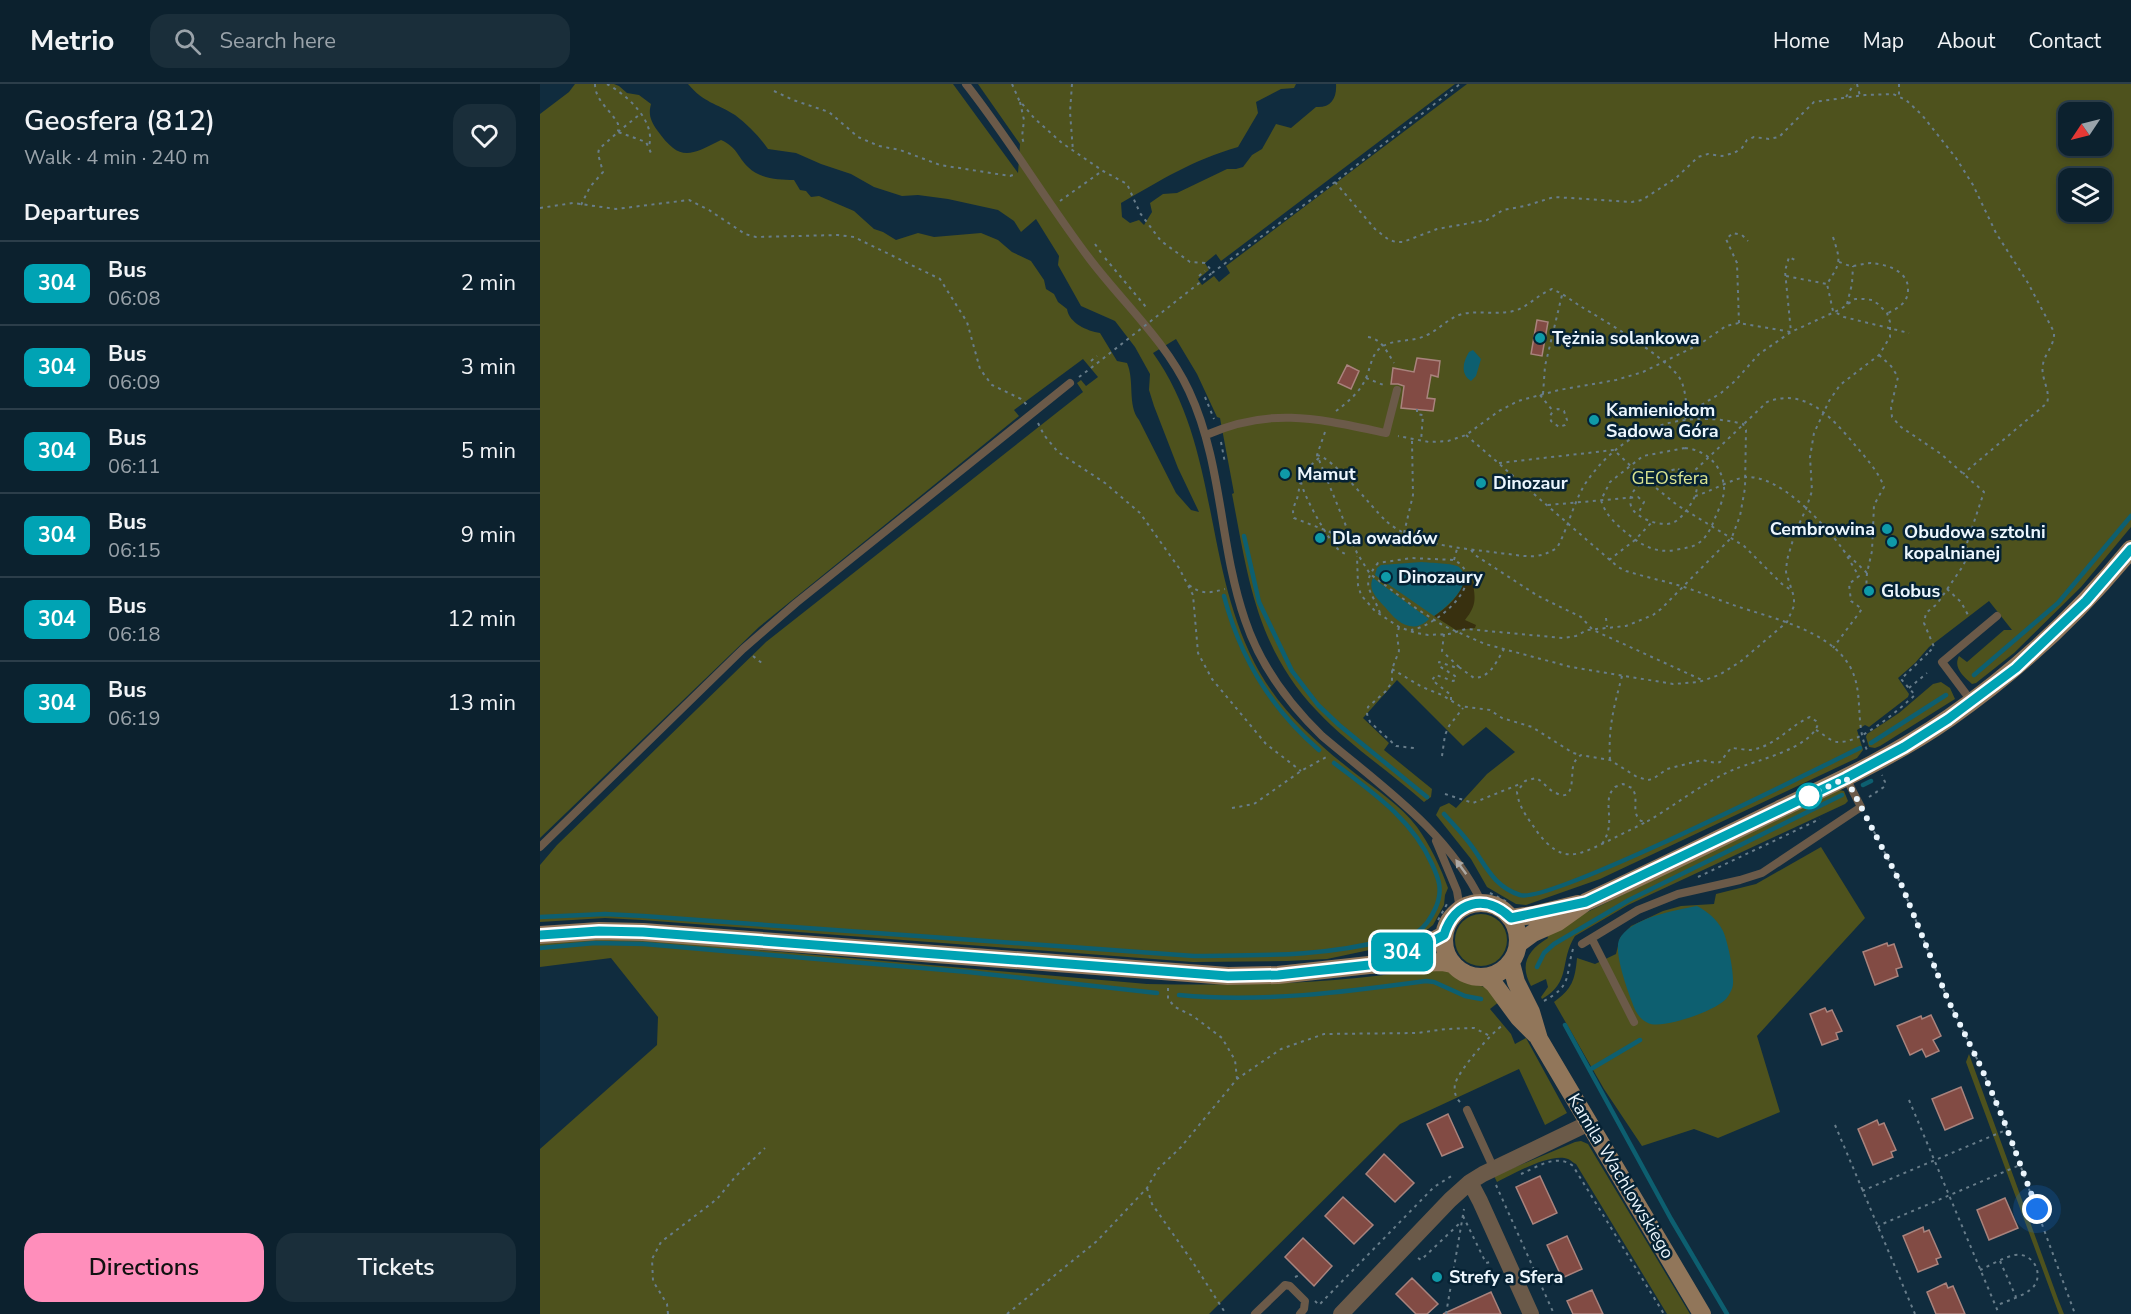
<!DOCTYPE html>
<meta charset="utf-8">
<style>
:root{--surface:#0c212e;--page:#1a2e3a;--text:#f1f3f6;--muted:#9aa3aa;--line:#2c3e4a;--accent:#ff8ebb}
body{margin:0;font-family:"Nunito Sans",sans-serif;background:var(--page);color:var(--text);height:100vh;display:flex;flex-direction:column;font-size:22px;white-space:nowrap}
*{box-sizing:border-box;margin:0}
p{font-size:20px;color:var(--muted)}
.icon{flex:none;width:33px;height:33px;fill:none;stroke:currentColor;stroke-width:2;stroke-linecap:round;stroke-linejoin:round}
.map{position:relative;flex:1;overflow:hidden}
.drawer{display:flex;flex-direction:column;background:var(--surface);width:540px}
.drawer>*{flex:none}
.badge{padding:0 12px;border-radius:9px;font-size:21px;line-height:39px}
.needle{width:39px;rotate:235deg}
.buttons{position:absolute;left:1518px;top:18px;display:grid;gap:12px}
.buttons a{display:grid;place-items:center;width:54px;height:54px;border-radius:12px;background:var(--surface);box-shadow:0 3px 9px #0003,0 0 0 2px var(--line);font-size:30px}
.you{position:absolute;width:30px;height:30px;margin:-15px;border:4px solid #fff;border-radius:50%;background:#1a73e8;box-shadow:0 0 0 9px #1a73e833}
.map>.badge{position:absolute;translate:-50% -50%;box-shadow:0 0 0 3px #fff}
h2{padding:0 24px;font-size:22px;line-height:54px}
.round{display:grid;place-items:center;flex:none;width:63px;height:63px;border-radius:18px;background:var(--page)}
.summary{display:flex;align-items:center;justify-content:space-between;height:102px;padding:0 24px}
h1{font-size:28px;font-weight:600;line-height:45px}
.action{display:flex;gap:12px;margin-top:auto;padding:12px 24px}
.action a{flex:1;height:69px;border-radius:18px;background:var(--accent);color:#111;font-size:24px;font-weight:600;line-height:69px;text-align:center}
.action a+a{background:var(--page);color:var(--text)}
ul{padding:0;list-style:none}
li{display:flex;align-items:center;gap:18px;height:84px;padding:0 24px;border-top:2px solid var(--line)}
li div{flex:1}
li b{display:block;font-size:22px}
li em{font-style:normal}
li .badge{min-width:66px;font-weight:700;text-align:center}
header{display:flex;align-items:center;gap:36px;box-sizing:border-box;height:84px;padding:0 30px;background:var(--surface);border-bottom:2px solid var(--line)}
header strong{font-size:28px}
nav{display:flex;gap:33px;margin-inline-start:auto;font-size:21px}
.search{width:420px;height:54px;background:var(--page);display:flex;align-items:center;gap:15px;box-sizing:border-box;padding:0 21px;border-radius:18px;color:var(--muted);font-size:22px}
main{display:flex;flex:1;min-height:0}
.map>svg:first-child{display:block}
.green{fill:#4e521d;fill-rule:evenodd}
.sand{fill:#38300f}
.water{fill:#0d5f70}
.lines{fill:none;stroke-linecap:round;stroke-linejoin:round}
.stream{stroke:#0d5f70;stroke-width:4.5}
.building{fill:#824b44;stroke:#a9837d;stroke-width:1.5}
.path{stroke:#687d8a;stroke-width:2;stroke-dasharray:3 4.5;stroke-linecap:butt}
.lane{stroke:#6b5a49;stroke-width:8}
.street{stroke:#6b5a49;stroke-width:16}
.secondary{stroke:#91765a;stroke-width:18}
.path-bridge{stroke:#687d8a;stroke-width:2;stroke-dasharray:3 4.5;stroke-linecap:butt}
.oneway{fill:#aca8a3}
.line-casing{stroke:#fff;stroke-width:14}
.line{stroke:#00a3b4;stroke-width:9}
.walk{stroke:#ecf6fd;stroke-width:6;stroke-dasharray:0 10.8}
.culture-dot{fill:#0f9aa8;stroke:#062234;stroke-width:2}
.stop-dot{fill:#fff;stroke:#00a3b4;stroke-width:3}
.labels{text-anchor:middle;stroke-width:5;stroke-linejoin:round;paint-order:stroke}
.poi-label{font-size:18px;font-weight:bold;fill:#ecf6fd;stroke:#062234;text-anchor:start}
.park-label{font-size:18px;fill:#dbe490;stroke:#062234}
.street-label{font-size:18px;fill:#ecf6fd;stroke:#062234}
</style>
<header>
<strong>Metrio</strong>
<div class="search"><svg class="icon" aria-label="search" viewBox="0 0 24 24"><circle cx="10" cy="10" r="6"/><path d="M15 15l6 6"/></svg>Search here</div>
<nav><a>Home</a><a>Map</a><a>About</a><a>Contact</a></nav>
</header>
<main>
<section class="drawer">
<div class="summary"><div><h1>Geosfera (812)</h1><p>Walk · 4 min · 240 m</p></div><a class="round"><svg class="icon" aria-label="heart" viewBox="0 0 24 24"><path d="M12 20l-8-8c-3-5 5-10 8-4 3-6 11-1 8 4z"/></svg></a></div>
<h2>Departures</h2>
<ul>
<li><span class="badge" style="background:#00a3b4;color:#fff">304</span><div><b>Bus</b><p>06:08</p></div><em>2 min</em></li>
<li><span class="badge" style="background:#00a3b4;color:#fff">304</span><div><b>Bus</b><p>06:09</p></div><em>3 min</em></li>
<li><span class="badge" style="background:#00a3b4;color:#fff">304</span><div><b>Bus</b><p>06:11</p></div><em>5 min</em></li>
<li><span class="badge" style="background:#00a3b4;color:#fff">304</span><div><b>Bus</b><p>06:15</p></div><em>9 min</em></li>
<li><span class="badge" style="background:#00a3b4;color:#fff">304</span><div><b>Bus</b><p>06:18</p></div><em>12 min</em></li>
<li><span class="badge" style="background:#00a3b4;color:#fff">304</span><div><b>Bus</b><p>06:19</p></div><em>13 min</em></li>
</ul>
<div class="action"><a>Directions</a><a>Tickets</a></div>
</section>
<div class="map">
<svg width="1591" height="1230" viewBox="0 0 1591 1230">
<rect width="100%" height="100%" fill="#102c3e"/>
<!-- green -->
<path class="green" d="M35,0H74L79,2L87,9L99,11L111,20C108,31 111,37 117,46C140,78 149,72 181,56C197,63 197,72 208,83C220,95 238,96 254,96L260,106L266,107L271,113L279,112L314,127L334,145L343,148L356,156L378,149L394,153L441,149L458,156L472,168L491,177L504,196L506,205L514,210L518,218L527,225C529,239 547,247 560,249L577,277L587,279C595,297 587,321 599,336L636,409L651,426L659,428L638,384L614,322L609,306L610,290L595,263L575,237L541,222L518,181L519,172L496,135L481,148L474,137L458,126L408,115L378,111L362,112L334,103L311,90L281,80L256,69L228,65C219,52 208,41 195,31C176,19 164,19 148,0H413L478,89L480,60L438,0H756L754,4L741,5L716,18L718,29L698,63C653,76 621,96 581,119L582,133L590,139L599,136L604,141L612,128L610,119L623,110L637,109L687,85H696L703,83L712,71L722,65L736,40L751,44L776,23C791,24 797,14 796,0H915L681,177L676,170L665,179L669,186L658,195L662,201L674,192L679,198L690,189L686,182L927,0H1591V443L1541,503L1474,569L1436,599L1432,600C1423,592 1413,584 1419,572L1427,578L1464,546H1472L1449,517L1389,563L1375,579L1358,594L1369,610L1368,613L1329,643L1325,641L1317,646L1323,666L1317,674L1060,795L986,821L976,820L947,803L931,775L896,731L900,723L909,719L916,724L947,690L975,668L946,643L923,662L857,596L823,634L849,659L844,666L892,705L891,713L884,718C849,687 809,661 777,627C716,563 708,493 692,410L694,409L680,334L677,333L657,290L636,255L613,269C681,364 662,487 720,589C744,630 779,661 816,690C837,706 861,722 877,743C890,761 901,784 908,804L905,811L904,821L893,841L879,852L853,861L787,875L747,877L653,878L102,836L65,834L0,838V781L17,761L226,558L543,308L537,299L541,296L546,302L558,293L543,275L474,326L479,332L219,543L0,754V30L29,8ZM1528,28H1562V62H1528ZM1528,94H1562V128H1528Z
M1401,598L1410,604L1415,615L1340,662L1335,664L1329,663L1326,653L1327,650L1359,629L1393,600Z
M1299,706L1304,707L1308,717L1305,720L1088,821L1035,852C1019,877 1032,898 1002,915L1001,913L1008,903L1006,895L991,902C979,880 988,866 1008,854L1006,848Z
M1281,763L1325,834L1217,952L1240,1028L1178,1054L1154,1045L1102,1062L1064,1005L1014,918C1032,905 1035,896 1037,874L1055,880L1076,870L1080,854L1091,842L1123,827L1141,822L1174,820L1176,810L1216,800Z
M915 856a26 26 0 1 1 52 0a26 26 0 1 1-52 0Z
M47,855L116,857L607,900C705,902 805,900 902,882L926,899L946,903L960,917L950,925L971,950L975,960L986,954L1027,1029L1005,1041L979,985L860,1040L669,1230H0V1065L117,961L118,933L71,874L0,883V860Z
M1429,970L1518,1215L1524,1230H1519L1426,978Z
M1041,1057L1048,1060L1150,1230H1127L1036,1080C1035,1080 1029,1075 1028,1075C1011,1068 973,1090 957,1098L954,1092L1035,1058Z"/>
<!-- sand -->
<path class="sand" d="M932,494C935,513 938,520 925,536L936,541L935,544L916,546L894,532C907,524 921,511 924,495Z"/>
<!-- water -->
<path class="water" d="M933,266L941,275L936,292L931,297C920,290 923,278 929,268Z
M882,478C890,479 914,479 919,483C937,498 905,525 894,532L835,491L837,484L841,481Z
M833,494L889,535C872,552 856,537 845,523C838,515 827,506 833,494Z
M1157,822C1168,828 1177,835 1183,847C1188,858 1194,888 1193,900C1193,905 1188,913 1185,916C1174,927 1122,946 1108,939C1099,935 1095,927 1092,918C1087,905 1074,869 1079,856C1089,834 1136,826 1157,822Z"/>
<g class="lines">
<!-- stream -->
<path class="stream" d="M704,452L719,518L752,587L778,621L799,641L887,713
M684,512C700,573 731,625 779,666
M1434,591L1518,519L1591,432
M1331,659L1406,611
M1323,701L1331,697
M904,730C914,741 925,752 933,764C947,784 955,803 980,811C1008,821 1276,685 1320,664
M0,833L65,830L103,832L654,872C718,871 783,873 846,856C855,853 867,852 877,848C886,843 892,832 896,823C903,806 899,795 892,780C872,735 832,708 794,679
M0,864L55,859L104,860L428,888L617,909
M997,883L1004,869L1014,860L1089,816L1302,711
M639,911C721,919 805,908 886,897L894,898L925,912L941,915
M1025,941L1131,1135L1187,1230
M1051,985L1100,956"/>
</g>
<!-- building -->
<path class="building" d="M997,236L1008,238L1002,272L991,270Z
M877,274L900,277L898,293L891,291L887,314L895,315L893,327L861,324L864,302L858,300H851L853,284L874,288Z
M807,281L819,287L811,305L798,299Z
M1347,859L1348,862L1354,860L1362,883L1356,885L1358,892L1335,901L1323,868Z
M1285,924L1287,928L1292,926L1302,947L1296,949L1298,955L1282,961L1270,930Z
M1391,931L1401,952L1393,956L1399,967L1386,973L1382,965L1370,971L1357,942L1381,932L1382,935Z
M1421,1003L1433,1034L1405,1046L1392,1015Z
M908,1030L923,1063L902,1072L887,1040Z
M1337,1036L1339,1041L1344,1039L1356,1066L1351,1068L1353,1073L1333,1081L1318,1045Z
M844,1070L874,1099L855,1118L826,1090Z
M1000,1092L1017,1129L993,1140L976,1103Z
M803,1113L833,1141L814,1160L785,1132Z
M1465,1114L1478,1144L1449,1156L1437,1126Z
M1383,1143L1384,1148L1389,1146L1401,1173L1396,1175L1398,1180L1378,1188L1363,1152Z
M1027,1152L1042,1185L1022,1194L1007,1161Z
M763,1154L792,1182L774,1202L745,1173Z
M872,1194L898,1220L887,1230H876L856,1210Z
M1406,1199L1408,1204L1413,1202L1425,1230H1396L1387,1208Z
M1052,1206L1063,1230H1033L1027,1217Z
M951,1208L961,1230H903Z"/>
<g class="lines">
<!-- path -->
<path class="path" d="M55,0C55,17 71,26 78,40V47
M67,0C87,11 116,37 109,62
M472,0L479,16L494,34L522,59L563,87L587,100L600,129L621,157L650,178L665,179L673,188
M532,0L530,28L533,67
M1317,0L1320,12
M1359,0V13
M234,7L253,16L289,28L318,53L339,62L360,66L400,81L470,92L476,90
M1306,13L1314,0
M480,18L484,36L482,53L484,60
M78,48L99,31
M795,98L835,145L849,156L856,158H863L897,145L947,136L963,126L985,122L1014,113L1092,118L1102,116L1136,94L1158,73L1168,70L1182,72L1194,69L1202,64L1207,56L1214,53L1229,55L1239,53L1274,18L1325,11L1353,10L1366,16L1382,31L1416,74L1433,101L1456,149L1488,199L1514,248C1515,261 1505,269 1503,280C1500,294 1511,306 1507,319L1423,390
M520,117L562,87
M41,121L50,103L63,88L58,70L59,65L78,48L106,58L111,69
M0,124L33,119L76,125L149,116L169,126L205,150L216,153L298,151L314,153L400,195L427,238L440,285L452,301L481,315L487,321
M1293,153C1301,178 1301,178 1287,200L1293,227L1304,233L1369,249
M555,160L562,170
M565,174L606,223
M1299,178C1303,179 1308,182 1312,182C1318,182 1324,179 1331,179C1346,180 1369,187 1368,206C1368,219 1358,224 1348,229
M672,189L795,98L920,0
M659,192L665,187
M1246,192L1287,200
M1307,220L1312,200L1313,182
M1199,239L1197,179L1186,155L1193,149L1202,151L1208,157
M828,253C842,255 847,268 854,279
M1339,271L1351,282L1358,293L1351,323L1352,333L1361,343L1401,370L1444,408L1426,462L1428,471L1423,482L1397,520L1386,529L1384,539L1394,563L1388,569
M551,277L557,272
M539,293L551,284
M826,294L846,302
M1003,310L1005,282L1022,211
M1000,311L1013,327L1010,332L1011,337L1019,343L1025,341L1027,336L1024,327L1018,325L1013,327
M665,313L674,335
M877,325V330L883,331L881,357
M796,327C808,318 820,308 826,294C831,283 831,269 843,262C856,255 874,258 887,251C900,245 908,234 922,230C940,226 959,232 977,226C990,221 999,210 1012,205C1022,209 1031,216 1040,222C1065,237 1123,271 1139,293C1146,304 1145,316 1148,329
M1145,335L1148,329L1181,309L1195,297L1219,270L1251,248L1245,187L1249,173L1255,176
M498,339L504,351L518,368L565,399L600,429L639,484L653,511L658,569L672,595L726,660L761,687
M785,348L777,371L817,469L830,490L877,525L904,542L945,560L1031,583L1133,600L1159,598L1179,591L1200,578L1247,538L1254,522V513L1246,488L1247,476L1255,449L1266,425L1272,407L1270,373L1274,349L1289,317L1300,301L1339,271L1350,253V238L1347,229L1338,220L1332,216L1324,215H1315L1301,225L1251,248L1199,239L1186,242L1160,260L1103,288L1076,296L1019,306L978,317L959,327L926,351L908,357L889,358L858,352
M926,351L1078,483L1086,487C1105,493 1125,497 1144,503C1162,509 1179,516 1196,522C1232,534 1288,546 1309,581C1325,607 1314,639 1327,666
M681,358L685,379
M1145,364C1166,366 1182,381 1184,403C1185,412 1179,425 1175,434C1171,444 1167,454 1157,460C1151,464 1143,464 1135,466C1120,469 1106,464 1093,454C1079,443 1066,433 1061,416L1070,398L1103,372Z
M777,371C795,375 831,423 846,437C874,462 924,464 959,469C972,470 983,473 996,472C1004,471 1010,468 1017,464C1028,444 1033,420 1045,400C1081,346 1140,324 1203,340L1206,346L1205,404L1200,432L1192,453L1121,525L1113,531L1086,542L1047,546L1036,552L1023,554L926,545L909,550L888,551L876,549L859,543L835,527L821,511L818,501L817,472
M779,374C764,387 761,392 758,411C756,420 751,424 754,434L790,448L814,462
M959,379L1074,366L1099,390L1137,421L1204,462L1242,500L1251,506
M1138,385L1150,391L1157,401C1157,411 1152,419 1146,427C1142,432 1138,437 1132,439C1120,443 1095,434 1091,422C1084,401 1123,387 1138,385Z
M1150,391L1227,318C1266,303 1292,334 1315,361C1326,374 1338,387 1344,403L1334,421L1332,467L1327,489L1303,466
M761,398C764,413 786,451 796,463C799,467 803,469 808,471
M1155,412C1170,408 1193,394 1207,393C1241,392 1283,439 1302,464C1308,473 1313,483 1319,492L1309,500L1311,517L1322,525L1293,564
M1008,421L1098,413L1104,418L1098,430
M864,449L873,411L872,357
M931,466L935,471L998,512L1041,533L1053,546L1162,596
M914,476L917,465
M1069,476L1095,456L1112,438
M649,501C662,511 670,509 685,505
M1407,505L1421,518L1428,531
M1326,507L1327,489
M840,529C832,506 819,502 838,479L872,474L914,476C952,496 895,543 871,546
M1066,534L1067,543
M859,543L857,551L859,567L852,585V598L846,607L828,623L827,630L830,638L856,662L874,664
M904,550L902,567L919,583L917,584L899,578V582L915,592L916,596L913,597L896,591L892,596L911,611V616
M213,572L223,580
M919,583L934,594C951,593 956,578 964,565
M852,585L882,603L902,611L920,622L950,626L962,634L992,643L1033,669L1041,671
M1369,604L1387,589
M1276,646C1282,649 1290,657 1297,658C1321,660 1358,626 1375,611L1361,595L1388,569L1389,571
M902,672L905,651L909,642L923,624
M1070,676C1068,643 1074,623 1082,592
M905,710L933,719L980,700
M1329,713L1344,703L1345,698L1342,691
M692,724L714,720L761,687L788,672
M1327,734L1362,802L1408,916L1441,983L1464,1037L1535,1230
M1062,760C1078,738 1060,717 1075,703L1083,700L1092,704C1100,715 1090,728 1101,737H1108C1137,720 1164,698 1195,685C1217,676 1270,665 1278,640L1276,637L1270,633C1249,642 1235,663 1210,666C1204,666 1197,664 1191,664L1180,678L1176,679L1162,676L1127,685L1113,695L1108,696L1097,693L1070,676L1041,671C1037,674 1034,677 1033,683C1031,692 1035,719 1016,709C1008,706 1004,698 996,694L985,697L977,708C979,725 989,735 998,749C1022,779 1035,773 1066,758C1080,751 1094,744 1108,737
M1158,793L1280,735
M950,809L969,819
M898,836L907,820
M628,904V915L635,923L653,932L682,954L695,976L697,995
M1004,917C1033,901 1025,892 1033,865
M1369,1016L1459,1230
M920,1018C915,1013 914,1007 915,1000C919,986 951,949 963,941
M1295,1041L1375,1230
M981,1090C997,1083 1017,1069 1033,1082L1124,1230
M956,1101L1014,1230
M607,1104L612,1120L652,1177L686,1230
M1322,1107L1466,1046
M923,1132L946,1179L950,1178
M1338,1144L1340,1141L1480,1081
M878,1174L881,1176L921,1138
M1460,1177L1476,1213
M1440,1186C1451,1181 1464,1173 1475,1171C1495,1168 1506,1194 1490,1206C1481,1213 1466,1217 1456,1222
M755,1193L762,1190
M775,1217L779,1221L894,1103L913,1091
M128,1230L127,1220L113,1197L112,1175L121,1158L177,1115L196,1092L225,1064
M467,1230L557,1157L607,1104L618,1085L641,1063L697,995L741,965L784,950L877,949L906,945L934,944L950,952
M906,1230L924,1125"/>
<!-- lane -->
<path class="lane" d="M426,0C470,56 506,117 549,174C583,219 625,256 649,307C683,380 679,461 705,536C720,581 748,619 782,652C841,702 908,747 942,819
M666,351C732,322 780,335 846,349L857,306
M1432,618L1402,578L1457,532
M896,757L917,807L920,825
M0,763L203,565L256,519L530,299
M1052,855L1094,938
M1042,860L1098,826L1138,810L1200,796L1222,789L1321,723L1306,694
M927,1026L954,1085
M715,1230L745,1201L750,1202L765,1217L764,1225L760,1230"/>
<!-- street -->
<path class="street" d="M930,1098L940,1117L991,1230
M801,1230L910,1116L930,1098L943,1090L1049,1039"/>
<!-- secondary -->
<path class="secondary" d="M904 856a37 37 0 1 1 74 0a37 37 0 1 1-74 0Z
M971,834L993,831L1038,820
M0,851L59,847L103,848L688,892L738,891L829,881L902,878L912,880
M978,860L993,849L1018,838L1046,818C1110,789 1174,757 1238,726C1297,698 1356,671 1409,634C1478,586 1538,530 1591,465
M842,876L889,859L904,851
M971,879L976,898L991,928L999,955L1162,1230
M946,893L954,900L979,934L996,951"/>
<!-- path-bridge -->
<path class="path-bridge" d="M551,284L672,189"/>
</g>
<!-- one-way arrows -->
<defs><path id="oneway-solid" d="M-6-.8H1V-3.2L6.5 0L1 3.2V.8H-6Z" transform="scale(1.5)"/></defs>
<use class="oneway" href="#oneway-solid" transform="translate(921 783) rotate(-126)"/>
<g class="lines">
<defs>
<path id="line" d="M0,851L59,847L103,848L688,892L738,891L829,881L889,859L904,851C914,817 946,809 971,834L1046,818L1306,694L1364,663L1408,635L1476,584L1546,517L1591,465"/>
</defs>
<!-- line casing -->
<use href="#line" class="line-casing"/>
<!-- line -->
<use href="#line" class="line"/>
<!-- walk -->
<path class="walk" d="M1269,712L1306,694L1362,802L1408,916L1441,983L1464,1037L1497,1125"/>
</g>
<!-- markers -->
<g class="culture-dot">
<circle cx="1000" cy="254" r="6"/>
<circle cx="1054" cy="336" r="6"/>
<circle cx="745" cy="390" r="6"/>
<circle cx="941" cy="399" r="6"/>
<circle cx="1347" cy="445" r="6"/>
<circle cx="780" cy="454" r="6"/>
<circle cx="1352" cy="458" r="6"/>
<circle cx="846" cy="493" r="6"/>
<circle cx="1329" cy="507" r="6"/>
<circle cx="897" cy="1193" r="6"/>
</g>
<circle class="stop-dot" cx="1269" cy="712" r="12"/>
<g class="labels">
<!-- poi labels -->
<g class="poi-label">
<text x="1012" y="260">Tężnia solankowa</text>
<text x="1066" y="332">Kamieniołom<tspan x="1066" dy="21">Sadowa Góra</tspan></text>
<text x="757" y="396">Mamut</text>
<text x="953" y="405">Dinozaur</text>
<text x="1335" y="451" text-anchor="end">Cembrowina</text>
<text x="1364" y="454">Obudowa sztolni<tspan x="1364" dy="21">kopalnianej</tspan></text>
<text x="792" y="460">Dla owadów</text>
<text x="858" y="499">Dinozaury</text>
<text x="1341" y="513">Globus</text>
<text x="909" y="1199">Strefy a Sfera</text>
</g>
<!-- park labels -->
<g class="park-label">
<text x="1130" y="400">GEOsfera</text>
</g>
<!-- street labels -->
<g class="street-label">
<text transform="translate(1081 1092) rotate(59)" y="6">Kamila Wachlowskiego</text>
</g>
</g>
</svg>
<div class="buttons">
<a><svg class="needle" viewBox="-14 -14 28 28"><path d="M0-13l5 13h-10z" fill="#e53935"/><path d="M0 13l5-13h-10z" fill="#9aa3aa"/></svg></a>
<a><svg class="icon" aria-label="layers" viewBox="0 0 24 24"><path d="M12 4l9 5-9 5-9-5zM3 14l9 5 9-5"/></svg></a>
</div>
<div class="you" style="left:1497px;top:1125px"></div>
<b class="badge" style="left:862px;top:868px;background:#00a3b4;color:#fff">304</b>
</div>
</main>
